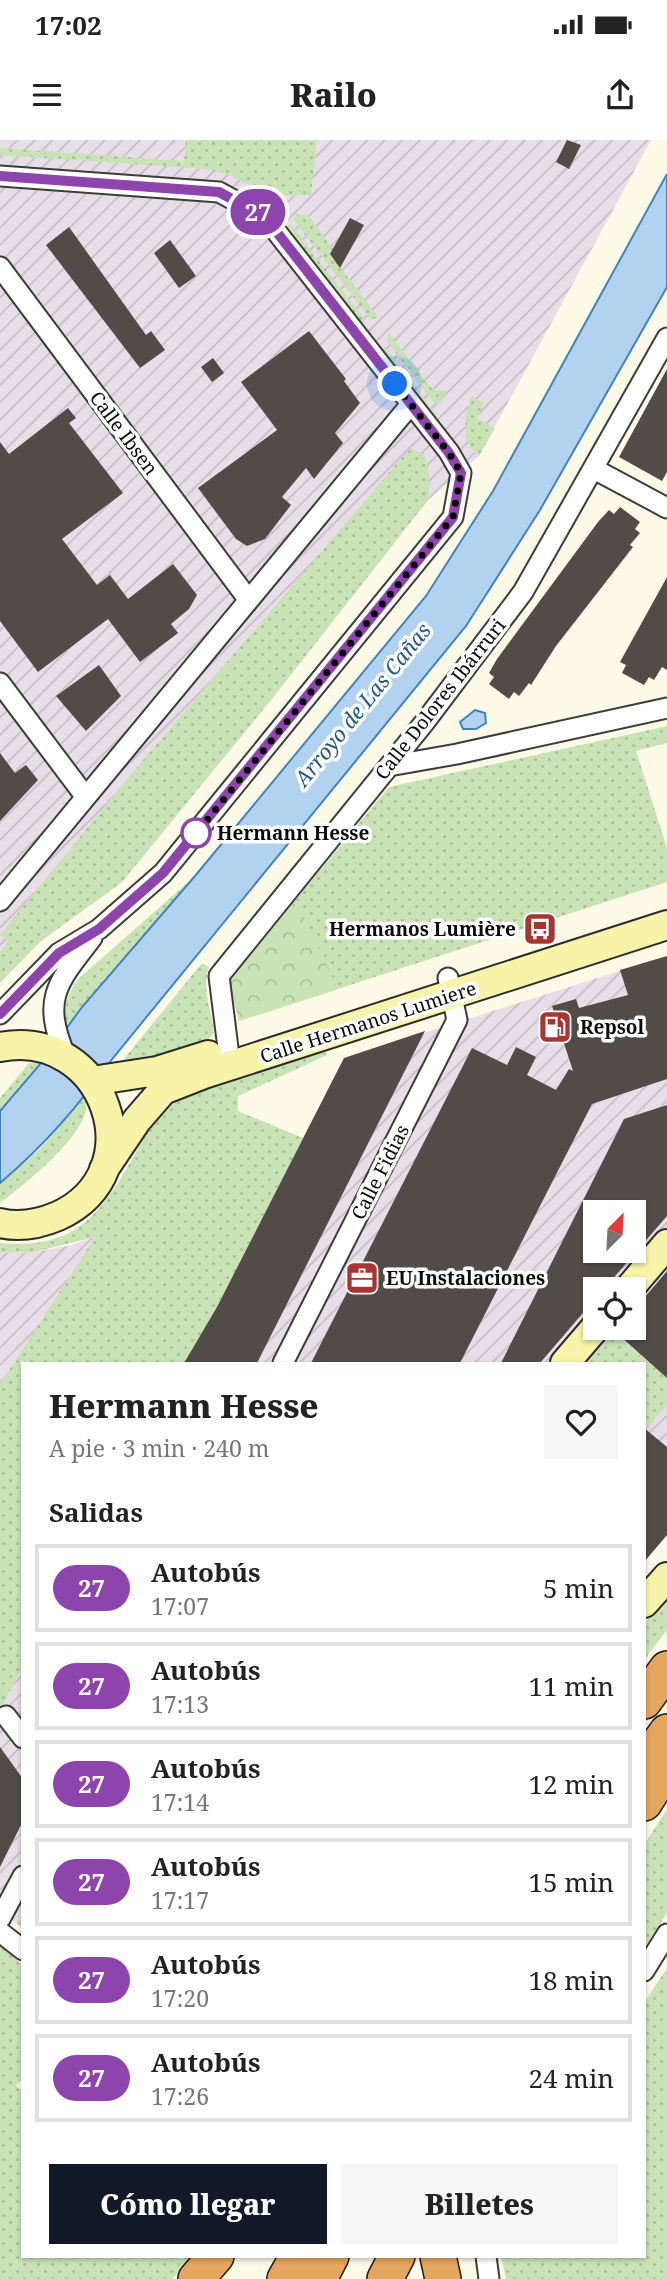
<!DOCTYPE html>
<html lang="es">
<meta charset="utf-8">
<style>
:root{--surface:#fff;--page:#f6f6f6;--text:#222;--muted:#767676;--line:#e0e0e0;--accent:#111827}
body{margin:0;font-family:"Noto Serif",serif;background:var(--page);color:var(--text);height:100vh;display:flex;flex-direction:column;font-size:26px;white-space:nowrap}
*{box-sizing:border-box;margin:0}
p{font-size:23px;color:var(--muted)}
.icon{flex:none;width:38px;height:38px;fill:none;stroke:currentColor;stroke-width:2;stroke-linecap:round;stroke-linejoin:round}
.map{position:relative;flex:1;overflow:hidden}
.panel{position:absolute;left:21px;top:1222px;width:625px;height:896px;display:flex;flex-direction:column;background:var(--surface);border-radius:0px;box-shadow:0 2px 5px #0004}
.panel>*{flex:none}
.badge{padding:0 14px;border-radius:23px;font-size:24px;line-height:46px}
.needle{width:46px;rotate:24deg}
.tools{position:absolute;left:583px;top:1060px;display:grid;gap:14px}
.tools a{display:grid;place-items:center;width:63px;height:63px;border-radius:0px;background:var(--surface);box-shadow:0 2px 5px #0004;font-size:35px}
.you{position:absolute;width:35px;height:35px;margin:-18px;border:5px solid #fff;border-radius:50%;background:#1a73e8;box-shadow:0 0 0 10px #1a73e833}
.map>.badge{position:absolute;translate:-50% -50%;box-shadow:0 0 0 4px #fff}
h2{padding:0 28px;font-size:26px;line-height:63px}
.round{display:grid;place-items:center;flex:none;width:74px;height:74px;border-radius:0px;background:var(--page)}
.head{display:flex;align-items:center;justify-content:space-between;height:119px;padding:0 28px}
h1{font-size:33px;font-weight:800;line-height:52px}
.button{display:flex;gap:14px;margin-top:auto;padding:14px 28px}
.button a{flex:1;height:80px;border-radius:0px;background:var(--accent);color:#fff;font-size:28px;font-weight:800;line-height:80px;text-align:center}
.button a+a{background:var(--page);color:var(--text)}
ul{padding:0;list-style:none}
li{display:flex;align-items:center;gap:21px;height:88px;margin:0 14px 10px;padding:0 14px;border:4px solid var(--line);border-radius:0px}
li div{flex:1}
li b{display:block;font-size:26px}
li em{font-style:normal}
li .badge{min-width:77px;font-weight:700;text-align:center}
.status{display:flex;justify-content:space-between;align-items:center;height:49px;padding:0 35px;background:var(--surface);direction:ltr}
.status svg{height:19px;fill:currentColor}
header{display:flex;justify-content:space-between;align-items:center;height:91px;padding:0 28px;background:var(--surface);font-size:32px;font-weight:800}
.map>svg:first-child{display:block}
.industrial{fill:url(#industrial-furrows);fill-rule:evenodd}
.grass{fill:url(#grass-dots)}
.park{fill:url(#park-crowns)}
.water{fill:#b2d3ef;stroke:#4183be;stroke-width:2}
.building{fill:#514c47;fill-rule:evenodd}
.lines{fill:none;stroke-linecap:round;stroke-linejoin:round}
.street-casing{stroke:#3c3c3c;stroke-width:23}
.secondary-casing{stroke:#2b2b2b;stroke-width:32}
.highway-casing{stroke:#1a1a1a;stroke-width:38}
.street{stroke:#fff;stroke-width:19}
.secondary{stroke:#f7f4a9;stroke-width:28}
.highway{stroke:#e5a65e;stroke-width:35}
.line-casing{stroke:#fff;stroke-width:16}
.line{stroke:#8e44ad;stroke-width:10}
.walk{stroke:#090909;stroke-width:7;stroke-dasharray:0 12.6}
.stop-dot{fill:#fff;stroke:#8e44ad;stroke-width:3.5}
.labels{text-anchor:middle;stroke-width:7;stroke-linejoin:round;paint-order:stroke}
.street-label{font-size:19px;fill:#090909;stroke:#fff}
.stop-label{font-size:19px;font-weight:bold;fill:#090909;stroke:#fff;text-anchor:start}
.poi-label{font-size:19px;font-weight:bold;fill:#090909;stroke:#fff;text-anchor:start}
.water-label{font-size:21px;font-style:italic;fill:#21568d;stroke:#fff}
</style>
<div class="status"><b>17:02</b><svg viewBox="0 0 49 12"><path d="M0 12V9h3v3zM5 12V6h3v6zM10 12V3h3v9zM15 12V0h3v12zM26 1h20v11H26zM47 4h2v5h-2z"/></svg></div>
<header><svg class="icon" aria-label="menu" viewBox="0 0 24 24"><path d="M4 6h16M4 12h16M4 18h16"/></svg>Railo<svg class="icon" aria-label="share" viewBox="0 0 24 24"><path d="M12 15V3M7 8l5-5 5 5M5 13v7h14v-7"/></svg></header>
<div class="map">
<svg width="667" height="2139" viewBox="0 0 667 2139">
<defs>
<pattern id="industrial-furrows" width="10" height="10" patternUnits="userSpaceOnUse" patternTransform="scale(1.75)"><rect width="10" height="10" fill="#e8dee8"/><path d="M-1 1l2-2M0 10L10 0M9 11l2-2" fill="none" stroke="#c6bdc6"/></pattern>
<pattern id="grass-dots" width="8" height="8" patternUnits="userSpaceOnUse" patternTransform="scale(1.75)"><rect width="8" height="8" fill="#cae3b6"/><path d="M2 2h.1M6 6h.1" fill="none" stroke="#acc19b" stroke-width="1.8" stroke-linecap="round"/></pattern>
<pattern id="park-crowns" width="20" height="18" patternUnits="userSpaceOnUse" patternTransform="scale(1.75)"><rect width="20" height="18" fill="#cae3b6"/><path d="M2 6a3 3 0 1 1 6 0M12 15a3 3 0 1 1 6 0" fill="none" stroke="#acc19b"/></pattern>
</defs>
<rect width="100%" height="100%" fill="#fdfae8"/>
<!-- industrial -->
<path class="industrial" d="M0,0H651L479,316L428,360L275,555L122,742L41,801L0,843Z
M667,816V1395L644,1422V1223H184L217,1167L344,918ZM595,1073H634V1111H595ZM595,1150H634V1188H595Z
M96,1096L0,1244V1113L34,1112L72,1105Z
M23,1526V1789L0,1770V1570Z"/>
<!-- grass -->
<path class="grass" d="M186,0H317L311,55L270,56L232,36L206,29L0,15V8L184,21Z
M297,74L309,76L333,109L330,114L378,177L371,180L293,79Z
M289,82L366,181L360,183L288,88Z
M389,193L433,250L446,251L440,265L435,264L386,200Z
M384,206L438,277H431L383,212Z
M471,256L484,263L477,278L495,288L479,316C459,304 466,274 471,256Z
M410,308L425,316C430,332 430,344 428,360L275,555L122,742L41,801L0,843V812L8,802L0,795L127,639Z
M667,586V603L636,611L667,708V742L239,881L229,840L389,647Z
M195,736L82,867L67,888C61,871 68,854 77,840Z
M202,823L209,827C201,849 212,870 214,893C199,914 143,923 119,925Z
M322,909L327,915L238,956V971L303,998L217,1167L184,1223H23V1526L0,1570V1244L95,1097L34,1112L0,1113V1103C80,1111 105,1068 140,1005C149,989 159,969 176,959C210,938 281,922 322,909Z
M42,922L0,971V958L29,923Z
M84,957C101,985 20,1048 0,1063V1043L40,1009Z
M613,1193L667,1238V1265L646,1290L644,1223H587Z
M667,1458V1490L644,1520V1484Z
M667,1669V1773L644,1808V1705Z
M0,1806L23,1825V1938L16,1946L23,1952V2116H193L172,2139H0Z
M667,1828V2139H506L501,2116H644V1863Z"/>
<!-- park -->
<path class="park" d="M296,759L338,849L239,881L229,840Z"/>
<!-- water -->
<path class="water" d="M667,34V147L540,370L466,486L113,918C78,966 46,1004 0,1043V971L42,922L82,867L195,736L426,456L493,351Z
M475,570L485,573L486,583L476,589H463L460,582Z"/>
<!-- building -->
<path class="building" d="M567,0L581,5L569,29L556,22Z
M350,78L364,85L340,128L330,114Z
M69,87L146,195L151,191L165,210L140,228L46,105Z
M170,100L196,136L179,148L154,113Z
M309,191L346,239L344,241L360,263L335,293L343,303L314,339L306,328L282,357L291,365L265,399L247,406L236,399L198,348L277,290L241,242Z
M213,218L224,233L212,242L201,227Z
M667,229V332L662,341L619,317Z
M68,268L76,278L69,283L123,353L62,399L97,445L110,435L128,459L173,424L197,455L189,469L171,484L178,493L140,522L108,479L38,532L0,481V302L9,314Z
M620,367L640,382L635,389L640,393L630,405L633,407L556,506L531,545L529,543L519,556L514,552L509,559L489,544L494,537L489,533L497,519L598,382L609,370L614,374Z
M667,437V530L662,527L654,540L649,537L644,545L622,533L626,525L620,522Z
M99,525L121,556L86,591L56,556Z
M0,613L15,633L26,625L38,640L0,681Z
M667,816V939L592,964L460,1223H311L472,908L507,925L516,907L536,917L527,935L556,950L569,929L573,931L552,866L576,859L579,868L628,855L620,830Z
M425,891L257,1223H184L217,1167L344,918Z
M667,965V1076L603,1150H595V1159L540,1223H501L624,979ZM595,1073H634V1111H595Z
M667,1131V1238L611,1188H634V1170Z
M644,1288L667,1307V1395L644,1422Z
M0,1607L23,1639V1681L0,1727Z"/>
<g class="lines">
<defs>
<path id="street" d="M0,36L219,52L265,77L449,312L461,333L453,377L163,733L99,789L59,813L0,874
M0,127L248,459
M594,329L667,368
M0,543L85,656
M389,626L457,614L667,568
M0,761L411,264
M228,908L219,836L424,583L523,452L667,198
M65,915C42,859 56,844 92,798
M283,1223L457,880L448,838
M6,1576L23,1598
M0,1779L23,1736
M0,1792L23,1810
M644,1831L667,1794
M486,2116L489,2139"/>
<path id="secondary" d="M0,907C105,887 156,1031 58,1076C39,1084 20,1088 0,1083
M92,941L157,931L208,915
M104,1029L137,980L163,950L204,934L667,785
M628,1150L667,1104
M565,1223L595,1188
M644,1463L667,1437"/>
<path id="highway" d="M644,1561L667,1529
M644,1624L667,1592
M644,1663L667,1627
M438,2116L443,2139
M196,2139L216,2116
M285,2139L298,2116
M319,2139L331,2116
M385,2139L397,2116"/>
</defs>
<!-- street casing -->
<use href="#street" class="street-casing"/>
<!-- secondary casing -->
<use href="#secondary" class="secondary-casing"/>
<!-- highway casing -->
<use href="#highway" class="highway-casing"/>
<!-- street -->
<use href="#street" class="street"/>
<!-- secondary -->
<use href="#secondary" class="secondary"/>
<!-- highway -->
<use href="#highway" class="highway"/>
</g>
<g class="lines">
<defs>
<path id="line" d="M0,36L219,52L265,77L449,313L461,333L453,377L163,733L99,789L59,813L0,874"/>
</defs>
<!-- line casing -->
<use href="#line" class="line-casing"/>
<!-- line -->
<use href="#line" class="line"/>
<!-- walk -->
<path class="walk" d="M196,693L194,696L453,377L461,333L449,313L395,244"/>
</g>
<!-- icons -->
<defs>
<symbol id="bus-square" viewBox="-11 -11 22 22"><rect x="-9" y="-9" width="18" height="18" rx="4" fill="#aa3431" stroke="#fff"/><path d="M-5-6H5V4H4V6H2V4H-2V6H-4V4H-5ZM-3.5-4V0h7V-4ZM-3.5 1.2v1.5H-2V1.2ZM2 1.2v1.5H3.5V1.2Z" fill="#fff"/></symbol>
<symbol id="fuel-square" viewBox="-11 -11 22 22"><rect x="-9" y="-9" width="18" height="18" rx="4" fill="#aa3431" stroke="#fff"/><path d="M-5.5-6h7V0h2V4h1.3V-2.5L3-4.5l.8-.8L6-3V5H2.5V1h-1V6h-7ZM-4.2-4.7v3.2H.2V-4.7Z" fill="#fff"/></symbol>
<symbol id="office-square" viewBox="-11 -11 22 22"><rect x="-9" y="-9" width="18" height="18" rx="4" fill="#aa3431" stroke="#fff"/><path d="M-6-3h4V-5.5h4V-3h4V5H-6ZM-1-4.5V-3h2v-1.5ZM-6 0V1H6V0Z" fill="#fff"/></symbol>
</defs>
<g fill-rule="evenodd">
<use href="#bus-square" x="521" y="770" width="38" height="38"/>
<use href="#fuel-square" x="536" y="868" width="38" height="38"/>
<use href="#office-square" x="343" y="1119" width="38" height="38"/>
</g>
<!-- markers -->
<circle class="stop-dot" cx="196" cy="693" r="14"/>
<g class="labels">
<!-- street labels -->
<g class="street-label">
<text transform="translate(124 293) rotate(53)" y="7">Calle Ibsen</text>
<text transform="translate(440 559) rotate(-52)" y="7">Calle Dolores Ibárruri</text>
<text transform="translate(368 882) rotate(-18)" y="7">Calle Hermanos Lumiere</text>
<text transform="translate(380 1032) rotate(-63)" y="7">Calle Fidias</text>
</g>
<!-- stop labels -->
<g class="stop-label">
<text x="217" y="700">Hermann Hesse</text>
</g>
<!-- poi labels -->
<g class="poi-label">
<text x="516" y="796" text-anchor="end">Hermanos Lumière</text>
<text x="580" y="894">Repsol</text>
<text x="386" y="1145">EU Instalaciones</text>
</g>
<!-- water labels -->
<g class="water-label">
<text transform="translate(363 565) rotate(-51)" y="7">Arroyo de Las Cañas</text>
</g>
</g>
</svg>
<div class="tools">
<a><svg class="needle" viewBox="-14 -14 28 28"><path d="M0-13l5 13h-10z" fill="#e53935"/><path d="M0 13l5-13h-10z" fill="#767676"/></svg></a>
<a><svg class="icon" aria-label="locate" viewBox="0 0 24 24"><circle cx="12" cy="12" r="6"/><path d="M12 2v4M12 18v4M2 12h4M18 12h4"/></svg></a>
</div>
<div class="you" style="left:395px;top:244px"></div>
<b class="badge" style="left:258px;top:72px;background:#8e44ad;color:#fff">27</b>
<section class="panel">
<div class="head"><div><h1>Hermann Hesse</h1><p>A pie · 3 min · 240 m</p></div><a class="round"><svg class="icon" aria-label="heart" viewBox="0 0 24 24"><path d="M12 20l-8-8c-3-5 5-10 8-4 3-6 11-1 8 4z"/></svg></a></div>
<h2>Salidas</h2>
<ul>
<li><span class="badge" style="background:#8e44ad;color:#fff">27</span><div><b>Autobús</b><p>17:07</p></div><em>5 min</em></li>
<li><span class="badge" style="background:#8e44ad;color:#fff">27</span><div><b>Autobús</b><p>17:13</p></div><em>11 min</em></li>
<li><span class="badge" style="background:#8e44ad;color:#fff">27</span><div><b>Autobús</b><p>17:14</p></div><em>12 min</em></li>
<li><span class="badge" style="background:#8e44ad;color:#fff">27</span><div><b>Autobús</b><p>17:17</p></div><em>15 min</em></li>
<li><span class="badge" style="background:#8e44ad;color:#fff">27</span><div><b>Autobús</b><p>17:20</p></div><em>18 min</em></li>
<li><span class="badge" style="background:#8e44ad;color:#fff">27</span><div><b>Autobús</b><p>17:26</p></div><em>24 min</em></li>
</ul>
<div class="button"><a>Cómo llegar</a><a>Billetes</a></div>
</section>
</div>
